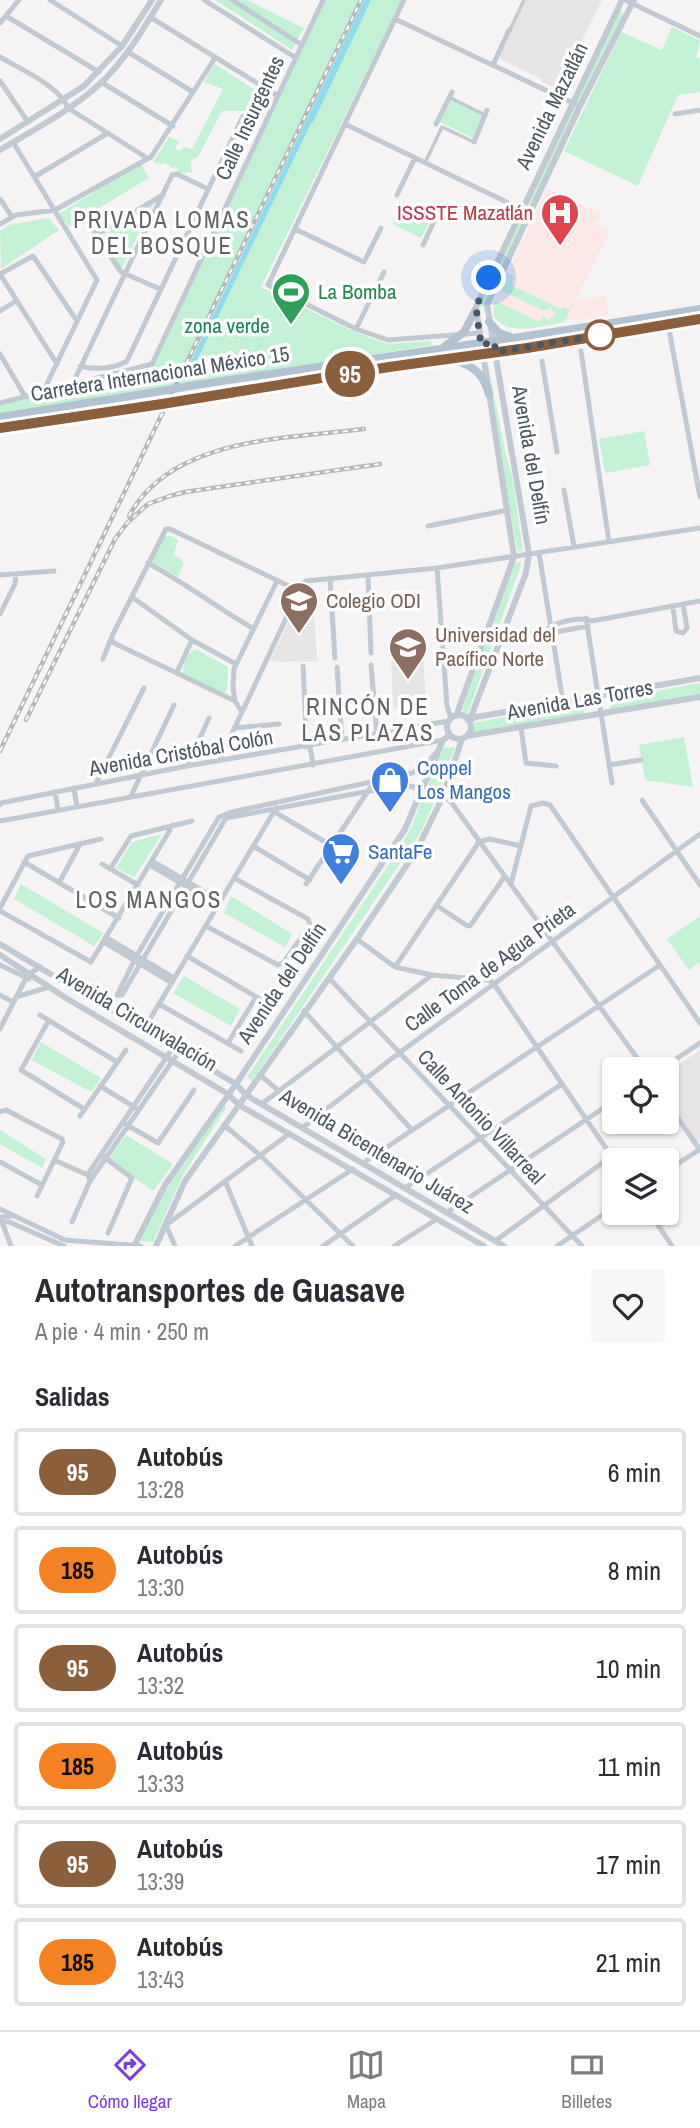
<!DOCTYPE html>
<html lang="es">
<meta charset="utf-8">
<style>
:root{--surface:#fff;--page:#f7f7f7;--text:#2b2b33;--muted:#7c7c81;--line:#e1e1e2;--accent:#7c3aed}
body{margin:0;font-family:"Archivo Narrow",sans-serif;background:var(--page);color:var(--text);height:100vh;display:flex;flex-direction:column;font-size:26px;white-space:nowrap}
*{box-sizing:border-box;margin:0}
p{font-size:23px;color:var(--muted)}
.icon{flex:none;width:38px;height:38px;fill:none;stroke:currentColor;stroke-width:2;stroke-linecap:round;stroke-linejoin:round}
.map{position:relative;height:1246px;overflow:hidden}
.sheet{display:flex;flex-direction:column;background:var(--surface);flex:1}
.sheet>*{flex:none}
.badge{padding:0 14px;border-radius:23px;font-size:24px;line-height:46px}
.tools{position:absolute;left:602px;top:1057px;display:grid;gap:14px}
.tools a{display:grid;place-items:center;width:77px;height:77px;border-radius:7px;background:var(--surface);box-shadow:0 2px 5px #0004;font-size:35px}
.you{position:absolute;width:35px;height:35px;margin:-18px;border:5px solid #fff;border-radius:50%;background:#1a73e8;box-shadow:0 0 0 10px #1a73e833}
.map>.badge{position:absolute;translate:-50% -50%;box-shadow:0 0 0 4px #fff}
h2{padding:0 35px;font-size:26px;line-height:63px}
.round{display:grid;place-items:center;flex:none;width:74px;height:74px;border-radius:7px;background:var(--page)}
.overview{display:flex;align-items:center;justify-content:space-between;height:119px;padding:0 35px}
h1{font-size:33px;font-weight:700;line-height:52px}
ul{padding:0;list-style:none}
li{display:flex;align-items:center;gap:21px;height:88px;margin:0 14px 10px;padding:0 21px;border:4px solid var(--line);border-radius:7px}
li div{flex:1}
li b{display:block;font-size:26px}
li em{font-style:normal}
li .badge{min-width:77px;font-weight:700;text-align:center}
.tabs{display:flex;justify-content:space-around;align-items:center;height:98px;border-top:2px solid var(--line);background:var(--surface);font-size:19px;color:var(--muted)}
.tabs a{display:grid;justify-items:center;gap:4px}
.tabs .selected{color:var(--accent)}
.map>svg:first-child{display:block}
.education{fill:#e6e4e5}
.medical{fill:#fce8e6}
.green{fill:#c3f1d5}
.water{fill:#90daee}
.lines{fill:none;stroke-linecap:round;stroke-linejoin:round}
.stream{stroke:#90daee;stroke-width:2}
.pedestrian{stroke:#c1cad2;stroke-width:3.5}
.minor{stroke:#c1cad2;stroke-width:5}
.tertiary{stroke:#c1cad2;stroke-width:6}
.primary{stroke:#b3c2d1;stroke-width:8}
.rail-casing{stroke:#b5b8bd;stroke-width:4.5}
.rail{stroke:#fff;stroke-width:2;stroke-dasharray:5;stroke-linecap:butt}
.primary-bridge{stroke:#b3c2d1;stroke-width:8}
.line-casing{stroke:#fff;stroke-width:16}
.line{stroke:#8b5e3c;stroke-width:10}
.walk{stroke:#4a5661;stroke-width:7;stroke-dasharray:0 12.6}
.stop-dot{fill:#fff;stroke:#8b5e3c;stroke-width:3.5}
.labels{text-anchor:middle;stroke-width:7;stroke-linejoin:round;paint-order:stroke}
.street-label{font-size:21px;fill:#4a5661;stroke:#fff}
.health-label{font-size:21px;fill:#be3a42;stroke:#fff;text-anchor:end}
.leisure-label{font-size:21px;fill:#27864d;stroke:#fff;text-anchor:start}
.park-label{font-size:21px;fill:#17864f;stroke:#fff}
.education-label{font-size:21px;fill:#785e54;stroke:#fff;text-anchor:start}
.shop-label{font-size:21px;fill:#366cbe;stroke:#fff;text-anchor:start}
.neighbourhood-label{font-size:23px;letter-spacing:2px;fill:#5f6368;stroke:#fff}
</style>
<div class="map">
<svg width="700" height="1246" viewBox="0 0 700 1246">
<rect width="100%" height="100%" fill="#f5f3f3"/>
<!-- education -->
<path class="education" d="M526,0H602L558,88L541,82L542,79L498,58Z
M314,615L317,661L280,662L270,660L291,617Z
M423,652L426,706L393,709L391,655Z
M700,1050V1141L698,1143L667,1096V1073Z"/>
<!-- medical -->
<path class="medical" d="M547,188L601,215L596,224L610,231L575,301L606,296L609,315L517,328H508L496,320L494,316L493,304Z"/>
<!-- green -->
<path class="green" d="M215,0H247L304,28L292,50Z
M325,0H402L261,287L357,333L388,344L430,341L433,345L0,414V403L152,369Z
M622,11L624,15L486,306L478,307L618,12Z
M672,27L700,41L696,56L700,59V92L678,95L638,186L564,151L621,32L662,50Z
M215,64L267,98L261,111H222L198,157L191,160L192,172L179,173L176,166L174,169L165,163L160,164L153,162L169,137L180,142L175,146L177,150L180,151L184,147L192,149L223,89L204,82Z
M448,98L484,115L473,138L438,121Z
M141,164L149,178L69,226L59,214L133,167Z
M403,202L432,216L421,238L393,224Z
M153,204L121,270L99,238Z
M48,218L59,230L1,269L0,231L9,225Z
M507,273L514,277L511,285L561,309L563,307L570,310L565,322C543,325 509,338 494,316L495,301L540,322L543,316L549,320L555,315L551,308L544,311L500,290Z
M488,364L505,451L512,475L523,551H518L517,549L501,462Z
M644,431L650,465L605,473L599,439Z
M163,536H172L178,540L174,554L184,562L178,577L153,562V558Z
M520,562L521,565L468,712L464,715L462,709L513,568L516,563Z
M195,649L228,667L227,690L224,693L183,676C183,665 185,654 195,649Z
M700,683V695L612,710L610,708L613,699Z
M582,703L586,707L583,714L474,733L472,731L473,723Z
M684,737L693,787L645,780L639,745Z
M455,747L441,787L431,788L428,784L440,752L444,748Z
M428,797L435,801L420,834L252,1081L247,1077L399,849L412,826L421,802Z
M162,834L134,877L116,868L132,842Z
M21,884L103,933L94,946L14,899Z
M231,896L292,934L285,947L224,913Z
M700,916V962L689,970L667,939Z
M184,976L240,1009L231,1026L173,993Z
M41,1042L101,1078L91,1092L32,1060Z
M225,1104L226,1108L183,1175L153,1242L139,1241L167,1188Z
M0,1130L46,1159L42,1168L0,1144Z
M126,1135L173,1164L153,1191L109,1159Z"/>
<!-- water -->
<path class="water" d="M364,0H370L188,379L182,380Z"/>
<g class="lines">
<!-- stream -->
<path class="stream" d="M312,122L370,0"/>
<!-- pedestrian -->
<path class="pedestrian" d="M510,30L524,0
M449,97L485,115
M425,163L442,127L474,142"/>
<!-- minor -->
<path class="minor" d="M50,0L122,46
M204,0L296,58
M232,0L302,45
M404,0L268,285L356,329L388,340L479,333
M625,0L700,36
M6,16L99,72
M150,17L278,96
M395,19L575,104
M0,23L19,0
M128,52L193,92
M0,57C20,69 60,86 68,108L147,158
M493,65L509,30
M0,81L28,122
M101,82L173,126
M675,114L700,110
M345,124L525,211
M436,124L452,92
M13,142L97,280L43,392
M474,142L487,110
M34,177L108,133
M397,195L415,158
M0,199L12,217
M0,224L16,215L55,210L151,157L215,58
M89,224L121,272L160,289
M295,229L364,262L381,228
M96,235L163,195
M423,245L437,215
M0,274L33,256L77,321
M0,274L57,364
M0,311L16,301
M668,324L700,497
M356,329L384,272
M581,351L609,542
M0,354L25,396
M542,361L557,452
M80,366C94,370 114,369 127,361L243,116L261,114
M72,385L172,175L177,174L208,189
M0,403L152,364L323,0
M564,490L574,547
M428,526L508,510
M539,553L563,702
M148,563C185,583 218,608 254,629
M437,568L447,706L451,718
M0,575L54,571
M368,575L371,653
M330,578L335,658
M132,597L192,640L236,664
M673,607L676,631L683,633L687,628L683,604
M0,614L15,584L16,574
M586,618L612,783
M545,631C554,622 580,616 592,621L700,601
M502,638L545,631L551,633L588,626
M112,640L114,643L235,701
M103,659L112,636L166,529H170L293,588
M371,665L377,734
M303,666L307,747
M337,667L342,740
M177,672L192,640
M242,712L235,701L233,687L234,669L277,581
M234,728L279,724
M521,728L526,763L556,766
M310,746L313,765
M436,753L427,763L412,773L232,812L219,817L137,955L117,995H122L226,818L396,786H410L443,796L451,802L645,1069
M219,761L298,593L306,581L437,568L700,528
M609,765L641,760
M187,766L209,718
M96,783L144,688
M74,788L77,807
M55,792L58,810
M131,796L174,705
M642,800L700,885
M0,805L1,803L187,766L449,721
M273,811L332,846
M0,821L443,740
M253,846L310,880
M152,861L220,901
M24,862L119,918
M102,864L138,885
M150,865L218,905
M110,869L131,836L192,821
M59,883L80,844
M306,884L370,788
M511,884L531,806L543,803L550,805L700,1023
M436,905L466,925L470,926L505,876
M0,908L28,856L101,839
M0,911L91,962L173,825
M206,926L278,965L284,962L310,925L308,919L234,878
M107,938L174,978
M357,939L395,967L432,975L489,980L494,984L614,1160
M104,942L172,983
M187,956L265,1002
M0,965L29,979
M395,967L479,842L490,839L521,846
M329,978L582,1246
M0,995L13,1002
M16,997L49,987
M159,1004L241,1051
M304,1011L412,1130
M40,1015L117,1062
M150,1019L276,808
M49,1020L21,1070L84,1109
M0,1029L28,974L41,967
M228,1043L256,997
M661,1069L700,1043
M260,1075L279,1091
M100,1086L136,1108
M667,1102L700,1150
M263,1103L432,975
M0,1112L6,1110L62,1139L63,1142L37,1196
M80,1116L126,1050
M125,1124L158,1143L194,1090
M224,1125L260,1155L353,1246
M302,1128L399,1053L700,834
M104,1157L132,1178L108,1233
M54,1160L90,1176
M0,1162L42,1185
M363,1163L660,965
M667,1171L700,1149
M90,1181L88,1174L174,1046
M225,1181L252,1246
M405,1188L562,1084
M0,1209L65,1240L141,1246
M446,1213L614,1101
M650,1213L672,1246
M0,1217L11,1216
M0,1222H9L64,1246
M2,1222L11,1246
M72,1222L90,1181L180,1050
M495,1241L612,1156
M175,1246L166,1225L289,1134
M235,1246L353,1169
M323,1246L396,1195
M394,1246L437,1219
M557,1246L614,1207"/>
<!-- tertiary -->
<path class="tertiary" d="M0,139L84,86L122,46L152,0
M0,150C35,129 74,109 104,80C127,57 144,28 161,0
M447 727a12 12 0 1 1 24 0a12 12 0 1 1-24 0Z
M456,716L514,557L476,307L622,0
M467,719L472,714L526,573L529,554L487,305L580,106L634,0
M469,721L476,717L700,678
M467,736L700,697
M0,944L236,1084L246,1095L504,1246
M0,955L66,998L228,1094L239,1105L484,1246
M134,1246L165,1185L236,1084L405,829L443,740L450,735
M156,1246L185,1181L357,939L417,850L443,796L462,739"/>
<!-- primary -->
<path class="primary" d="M489,322L499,333L511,337
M444,347L464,332L475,311
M453,360C474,366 483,373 489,394
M190,386C360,360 530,337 700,309
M185,401L389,367L527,348L700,319
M0,417L168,390
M0,428L162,404"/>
<defs>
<path id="rail" d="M129,516C171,437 286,439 364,429
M26,720L115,539L128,522L148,504L170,496L185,492L380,464
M0,751L361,0"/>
</defs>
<!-- rail casing -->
<use href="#rail" class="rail-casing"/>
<!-- rail -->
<use href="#rail" class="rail"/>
<!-- primary-bridge -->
<path class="primary-bridge" d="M168,390L190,386
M162,404L185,401"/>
</g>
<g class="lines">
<defs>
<path id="line" d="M0,428L162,404L389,367L527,348L700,319"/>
</defs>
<!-- line casing -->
<use href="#line" class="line-casing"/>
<!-- line -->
<use href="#line" class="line"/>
<!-- walk -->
<path class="walk" d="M489,278L476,307L481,345L494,342L496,352L607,334L600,335"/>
</g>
<!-- icons -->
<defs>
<symbol id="hospital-pin" viewBox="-11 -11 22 30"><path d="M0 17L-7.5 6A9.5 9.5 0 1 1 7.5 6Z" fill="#e0444e" stroke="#fff"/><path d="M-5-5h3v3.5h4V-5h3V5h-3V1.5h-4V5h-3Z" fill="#fff"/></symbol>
<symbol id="stadium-pin" viewBox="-11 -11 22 30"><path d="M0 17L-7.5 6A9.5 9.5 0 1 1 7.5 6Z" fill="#2e9e5b" stroke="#fff"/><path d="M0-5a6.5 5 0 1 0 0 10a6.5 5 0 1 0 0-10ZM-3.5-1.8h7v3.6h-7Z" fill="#fff"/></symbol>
<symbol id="school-pin" viewBox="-11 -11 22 30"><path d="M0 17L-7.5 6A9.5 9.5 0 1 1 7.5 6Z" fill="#8d6e63" stroke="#fff"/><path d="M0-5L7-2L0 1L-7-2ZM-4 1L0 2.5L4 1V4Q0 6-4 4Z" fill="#fff"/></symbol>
<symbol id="university-pin" viewBox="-11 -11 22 30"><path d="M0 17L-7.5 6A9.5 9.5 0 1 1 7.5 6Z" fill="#8d6e63" stroke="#fff"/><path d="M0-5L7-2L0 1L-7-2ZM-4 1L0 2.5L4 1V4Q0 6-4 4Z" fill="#fff"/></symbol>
<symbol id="shop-pin" viewBox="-11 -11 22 30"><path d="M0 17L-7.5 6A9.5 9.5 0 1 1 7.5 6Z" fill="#3f7fe0" stroke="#fff"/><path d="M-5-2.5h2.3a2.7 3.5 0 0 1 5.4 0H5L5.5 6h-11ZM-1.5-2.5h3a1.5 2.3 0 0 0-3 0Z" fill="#fff"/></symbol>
<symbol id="supermarket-pin" viewBox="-11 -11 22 30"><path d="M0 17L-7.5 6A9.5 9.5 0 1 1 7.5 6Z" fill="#3f7fe0" stroke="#fff"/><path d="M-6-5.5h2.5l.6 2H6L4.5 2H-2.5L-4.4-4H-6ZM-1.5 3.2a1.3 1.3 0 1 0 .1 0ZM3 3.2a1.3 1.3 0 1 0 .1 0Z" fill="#fff"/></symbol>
</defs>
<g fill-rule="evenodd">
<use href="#hospital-pin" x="538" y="191" width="44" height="60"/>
<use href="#stadium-pin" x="269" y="270" width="44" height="60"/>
<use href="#school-pin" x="277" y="579" width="44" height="60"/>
<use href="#university-pin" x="386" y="625" width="44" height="60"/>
<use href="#shop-pin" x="368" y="758" width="44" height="60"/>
<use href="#supermarket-pin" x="319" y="830" width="44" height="60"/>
</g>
<!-- markers -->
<circle class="stop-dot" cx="600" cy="335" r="14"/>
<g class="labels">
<!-- street labels -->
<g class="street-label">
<text transform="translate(552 106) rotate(-64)" y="7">Avenida Mazatlán</text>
<text transform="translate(250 118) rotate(-65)" y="7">Calle Insurgentes</text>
<text transform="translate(160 374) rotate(-9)" y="7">Carretera Internacional México 15</text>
<text transform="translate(531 455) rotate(80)" y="7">Avenida del Delfín</text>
<text transform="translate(580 700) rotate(-10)" y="7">Avenida Las Torres</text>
<text transform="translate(181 753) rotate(-10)" y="7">Avenida Cristóbal Colón</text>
<text transform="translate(490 967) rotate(-36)" y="7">Calle Toma de Agua Prieta</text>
<text transform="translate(282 983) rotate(-56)" y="7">Avenida del Delfín</text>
<text transform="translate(137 1019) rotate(31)" y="7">Avenida Circunvalación</text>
<text transform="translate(481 1117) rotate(47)" y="7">Calle Antonio Villarreal</text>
<text transform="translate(377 1151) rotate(31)" y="7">Avenida Bicentenario Juárez</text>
</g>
<!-- health labels -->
<g class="health-label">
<text x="533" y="220">ISSSTE Mazatlán</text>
</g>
<!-- leisure labels -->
<g class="leisure-label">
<text x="318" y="299">La Bomba</text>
</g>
<!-- park labels -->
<g class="park-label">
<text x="227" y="333">zona verde</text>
</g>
<!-- education labels -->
<g class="education-label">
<text x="326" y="608">Colegio ODI</text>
<text x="435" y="642">Universidad del<tspan x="435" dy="24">Pacífico Norte</tspan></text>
</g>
<!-- shop labels -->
<g class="shop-label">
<text x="417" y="775">Coppel<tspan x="417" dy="24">Los Mangos</tspan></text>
<text x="368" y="859">SantaFe</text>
</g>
<!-- neighbourhood labels -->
<g class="neighbourhood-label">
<text x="162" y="228">PRIVADA LOMAS<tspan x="162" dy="26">DEL BOSQUE</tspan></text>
<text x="368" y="715">RINCÓN DE<tspan x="368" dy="26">LAS PLAZAS</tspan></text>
<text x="149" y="908">LOS MANGOS</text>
</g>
</g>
</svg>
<div class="tools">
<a><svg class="icon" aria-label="locate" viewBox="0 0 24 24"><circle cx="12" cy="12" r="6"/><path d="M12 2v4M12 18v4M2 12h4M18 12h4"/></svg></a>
<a><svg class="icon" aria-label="layers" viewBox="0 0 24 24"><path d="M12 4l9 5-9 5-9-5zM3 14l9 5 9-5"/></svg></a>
</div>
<div class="you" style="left:489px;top:278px"></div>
<b class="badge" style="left:350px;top:374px;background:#8b5e3c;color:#fff">95</b>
</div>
<section class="sheet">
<div class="overview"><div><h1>Autotransportes de Guasave</h1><p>A pie · 4 min · 250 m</p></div><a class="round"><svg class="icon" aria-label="heart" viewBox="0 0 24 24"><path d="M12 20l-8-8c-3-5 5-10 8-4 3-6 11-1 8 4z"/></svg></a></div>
<h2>Salidas</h2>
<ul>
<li><span class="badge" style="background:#8b5e3c;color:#fff">95</span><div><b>Autobús</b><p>13:28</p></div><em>6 min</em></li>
<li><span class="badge" style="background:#f58220;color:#111">185</span><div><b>Autobús</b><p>13:30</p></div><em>8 min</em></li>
<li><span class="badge" style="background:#8b5e3c;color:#fff">95</span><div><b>Autobús</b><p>13:32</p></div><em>10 min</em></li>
<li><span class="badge" style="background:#f58220;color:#111">185</span><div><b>Autobús</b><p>13:33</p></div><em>11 min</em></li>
<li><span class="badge" style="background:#8b5e3c;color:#fff">95</span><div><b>Autobús</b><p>13:39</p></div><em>17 min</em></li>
<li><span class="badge" style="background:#f58220;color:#111">185</span><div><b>Autobús</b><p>13:43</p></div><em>21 min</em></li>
</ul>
</section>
<nav class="tabs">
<a class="selected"><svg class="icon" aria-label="directions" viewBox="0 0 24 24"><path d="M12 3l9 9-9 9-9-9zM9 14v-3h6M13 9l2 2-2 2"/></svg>Cómo llegar</a>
<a><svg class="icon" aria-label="map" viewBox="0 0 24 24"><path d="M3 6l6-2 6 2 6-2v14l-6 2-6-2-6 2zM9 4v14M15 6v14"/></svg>Mapa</a>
<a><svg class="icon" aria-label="tickets" viewBox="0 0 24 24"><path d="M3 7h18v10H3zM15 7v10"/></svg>Billetes</a>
</nav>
